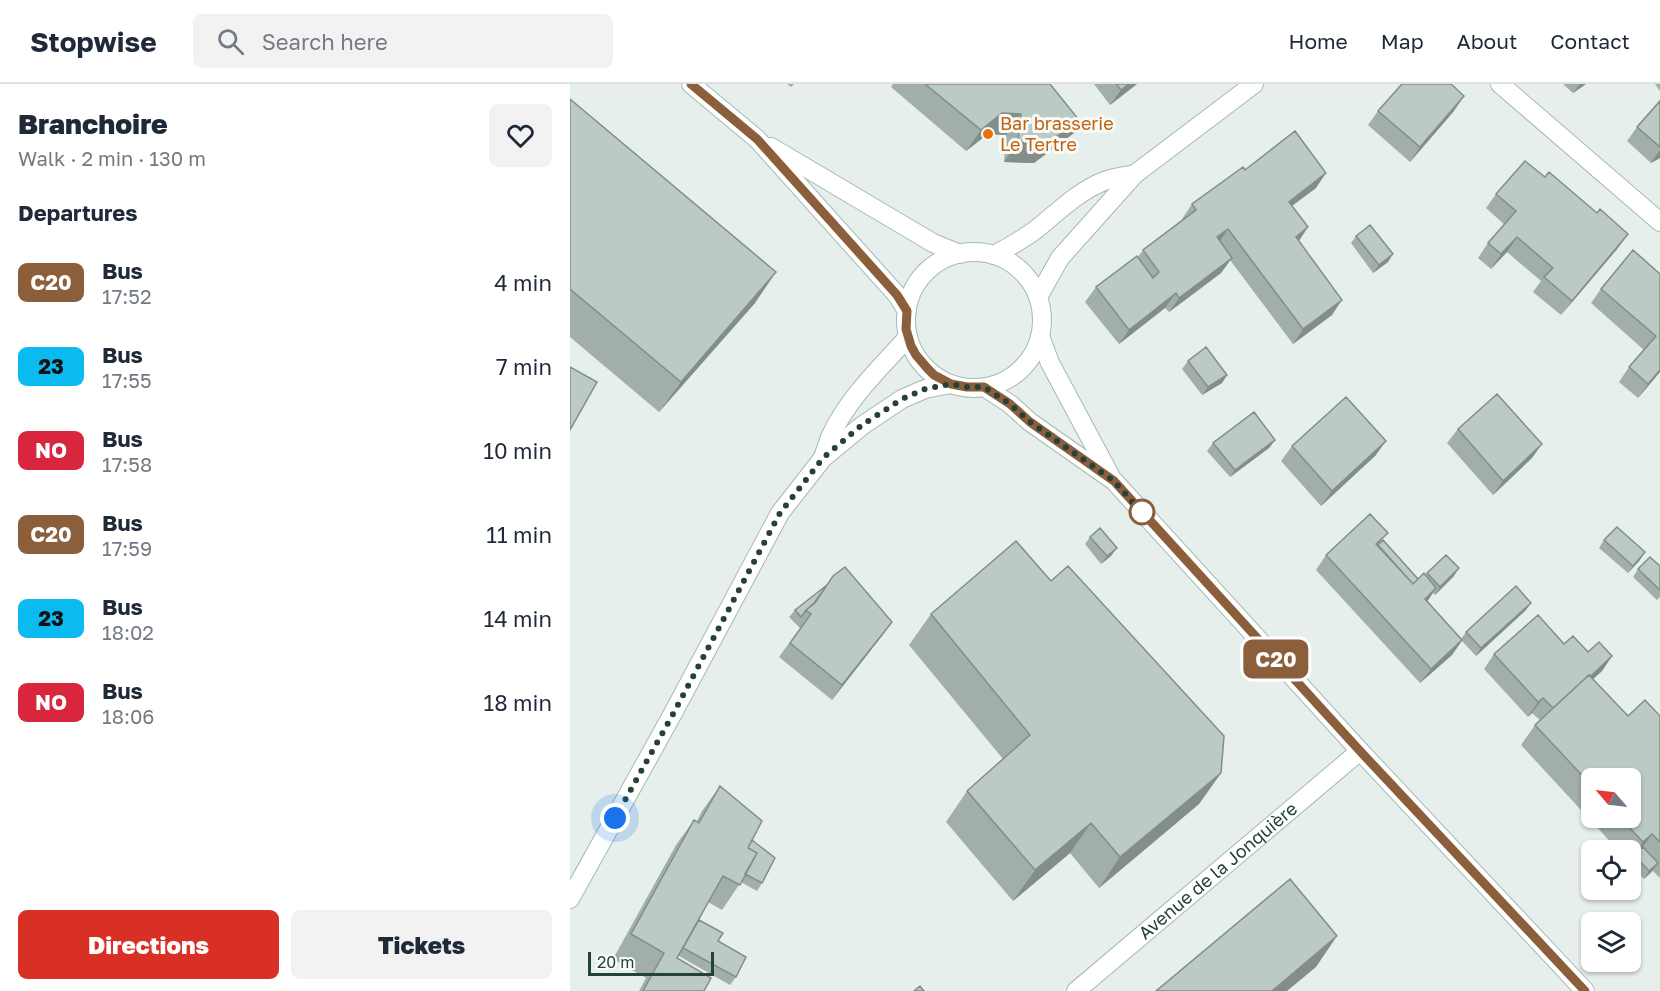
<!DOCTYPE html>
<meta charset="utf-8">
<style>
:root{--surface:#fff;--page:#f2f2f3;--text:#1f2937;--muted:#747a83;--line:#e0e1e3;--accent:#d93025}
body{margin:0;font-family:"Golos Text",sans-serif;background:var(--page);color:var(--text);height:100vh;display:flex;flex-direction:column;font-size:22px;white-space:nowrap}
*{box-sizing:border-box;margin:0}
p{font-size:20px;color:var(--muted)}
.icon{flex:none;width:33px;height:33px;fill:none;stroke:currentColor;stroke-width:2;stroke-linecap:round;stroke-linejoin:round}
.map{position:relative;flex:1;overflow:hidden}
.sheet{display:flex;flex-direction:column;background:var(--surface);width:570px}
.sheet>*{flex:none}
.badge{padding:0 12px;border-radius:9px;font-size:21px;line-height:39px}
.needle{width:39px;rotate:298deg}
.fabs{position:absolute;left:1011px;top:684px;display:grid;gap:12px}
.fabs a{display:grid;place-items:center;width:60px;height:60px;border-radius:9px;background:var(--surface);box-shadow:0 2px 4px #0004;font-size:30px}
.scale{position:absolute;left:18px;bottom:15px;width:126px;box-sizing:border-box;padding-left:6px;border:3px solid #24423a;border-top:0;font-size:16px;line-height:21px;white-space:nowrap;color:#24423a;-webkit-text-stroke:4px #f7fbf9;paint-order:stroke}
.you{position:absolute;width:30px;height:30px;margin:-15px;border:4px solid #fff;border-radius:50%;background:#1a73e8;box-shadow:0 0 0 9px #1a73e833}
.map>.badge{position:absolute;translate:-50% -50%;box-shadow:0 0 0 3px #fff}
h2{padding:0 18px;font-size:22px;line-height:54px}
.round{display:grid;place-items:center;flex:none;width:63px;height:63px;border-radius:9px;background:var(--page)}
.overview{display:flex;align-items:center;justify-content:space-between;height:102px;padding:0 18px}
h1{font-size:28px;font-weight:800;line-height:45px}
.primary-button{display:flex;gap:12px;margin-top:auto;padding:12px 18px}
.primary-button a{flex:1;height:69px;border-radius:9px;background:var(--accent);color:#fff;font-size:24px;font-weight:800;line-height:69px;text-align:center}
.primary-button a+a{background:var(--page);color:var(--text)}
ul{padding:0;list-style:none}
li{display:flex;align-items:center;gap:18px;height:84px;padding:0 18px}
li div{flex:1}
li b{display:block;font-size:22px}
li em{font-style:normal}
li .badge{min-width:66px;font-weight:700;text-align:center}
header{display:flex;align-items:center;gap:36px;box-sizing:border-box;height:84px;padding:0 30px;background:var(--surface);border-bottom:2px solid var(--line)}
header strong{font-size:28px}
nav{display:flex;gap:33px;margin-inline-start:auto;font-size:21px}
.search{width:420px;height:54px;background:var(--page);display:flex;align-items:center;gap:15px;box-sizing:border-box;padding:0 21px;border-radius:9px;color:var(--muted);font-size:22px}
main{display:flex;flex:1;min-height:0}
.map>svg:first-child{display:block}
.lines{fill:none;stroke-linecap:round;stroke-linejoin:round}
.street-casing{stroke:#a8b8b2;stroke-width:20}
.secondary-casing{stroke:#a4bbb3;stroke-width:20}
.street{stroke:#fff;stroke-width:18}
.secondary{stroke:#fff;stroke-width:18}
.wall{fill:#a1aea9;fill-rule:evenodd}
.shaded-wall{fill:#838d89}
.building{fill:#bbcac4;stroke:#838d89;stroke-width:1.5}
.line-casing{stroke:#fff;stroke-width:14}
.line{stroke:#8b5e3c;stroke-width:9}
.walk{stroke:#24423a;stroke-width:6;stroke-dasharray:0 10.8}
.food-dot{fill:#e8710a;stroke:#f7fbf9;stroke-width:2}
.stop-dot{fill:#fff;stroke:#8b5e3c;stroke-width:3}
.labels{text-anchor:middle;stroke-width:6;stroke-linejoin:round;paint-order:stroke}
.food-label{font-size:18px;fill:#c56008;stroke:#f7fbf9;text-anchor:start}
.street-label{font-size:18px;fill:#24423a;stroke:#f7fbf9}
</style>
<header>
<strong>Stopwise</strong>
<div class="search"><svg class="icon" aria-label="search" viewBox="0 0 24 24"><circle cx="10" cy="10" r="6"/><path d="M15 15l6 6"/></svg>Search here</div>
<nav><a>Home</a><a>Map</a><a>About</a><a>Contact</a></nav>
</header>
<main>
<section class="sheet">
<div class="overview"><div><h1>Branchoire</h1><p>Walk · 2 min · 130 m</p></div><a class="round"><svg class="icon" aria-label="heart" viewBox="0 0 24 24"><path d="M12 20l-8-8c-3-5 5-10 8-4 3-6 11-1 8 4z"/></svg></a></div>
<h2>Departures</h2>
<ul>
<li><span class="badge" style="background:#8b5e3c;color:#fff">C20</span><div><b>Bus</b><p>17:52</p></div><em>4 min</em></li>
<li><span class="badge" style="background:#0bbbef;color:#111">23</span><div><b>Bus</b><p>17:55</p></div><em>7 min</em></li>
<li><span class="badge" style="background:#d7263d;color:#fff">NO</span><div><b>Bus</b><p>17:58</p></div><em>10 min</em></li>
<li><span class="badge" style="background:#8b5e3c;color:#fff">C20</span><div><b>Bus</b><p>17:59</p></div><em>11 min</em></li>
<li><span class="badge" style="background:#0bbbef;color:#111">23</span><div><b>Bus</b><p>18:02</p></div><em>14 min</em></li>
<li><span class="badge" style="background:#d7263d;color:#fff">NO</span><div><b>Bus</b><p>18:06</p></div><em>18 min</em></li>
</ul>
<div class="primary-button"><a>Directions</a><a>Tickets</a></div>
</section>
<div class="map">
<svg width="1090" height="907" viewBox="0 0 1090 907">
<rect width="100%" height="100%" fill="#e6efeb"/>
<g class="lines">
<defs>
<g id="street">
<path d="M930,0L1090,138"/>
<path d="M424,171C438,164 451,156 464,147C487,129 509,106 537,96C546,93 556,92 565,90"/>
<path d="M468,213L490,174L565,90L684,0"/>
<path d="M253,373C256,366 258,358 261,351C279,313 311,283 338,253"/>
<path d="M0,815L102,631L210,429L253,374L293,341L332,315L355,305L381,300"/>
<path id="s1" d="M506,907L790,667"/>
</g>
<path id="secondary" d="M121,0L187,55L327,211L337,227
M201,63L363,159L390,170
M336 236a68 68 0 1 1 136 0a68 68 0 1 1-136 0Z
M470,252L480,279L541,393
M414,303L440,320L460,338L544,397L790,667L1015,907"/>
</defs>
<!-- street casing -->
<use href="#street" class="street-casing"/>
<!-- secondary casing -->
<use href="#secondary" class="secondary-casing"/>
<!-- street -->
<use href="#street" class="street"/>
<!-- secondary -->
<use href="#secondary" class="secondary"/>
</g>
<!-- wall -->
<path class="wall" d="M217,0H224L221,3Z
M323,0H480L509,41L504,49L464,79L434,78L436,51L418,50L396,67L321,3Z
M524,0H567L540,21Z
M993,0H1016L1003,9Z
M1085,0H1090V7Z
M0,15L185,219L89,328L0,253Z
M1090,17V74L1081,79L1057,57L1067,43Z
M808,27H884L840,78L798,41Z
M675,86L746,104L722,122L738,143L729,157L762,231L723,260L660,176L651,189L599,228L595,224L549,260L515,218L526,203L568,173L573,166L612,136V135L622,120Z
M926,110L1048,164L991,231L963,208L971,197L937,168L921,185L908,174L918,159L935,141L916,124Z
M786,152L818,178L803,189L781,159Z
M1090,190V288L1068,314L1049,298L1059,283L1074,266L1021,219L1031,205Z
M618,277L657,291L652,299L632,311L612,285Z
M888,345L962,374L923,411L877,359Z
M705,356L699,364L660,393L637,367L643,359Z
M722,362L806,371L751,422L711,377Z
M520,453L541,472L531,480L515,460Z
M813,456L848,495L856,491L857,489L884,492L865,511L863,509L857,518L891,555L896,548L956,526L906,572L892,557L882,571L850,599L746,486L756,471Z
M1034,456L1070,476L1058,489L1029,464Z
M1090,482V513L1087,516L1063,493L1068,485Z
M257,501L322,538L311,553L262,616L209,573L230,544L219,533L225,526Z
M361,530L651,689L629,720L529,804L500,769L443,817L376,738L397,707L433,675L339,561Z
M994,560L1018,568L1042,572L1032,587L1023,595L1058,632H1090V794L1083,787L1074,795L1060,780V766H1048L951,661L965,641L970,636L962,629L958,633L914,585L924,570ZM1022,694L1060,734H1022Z
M150,702L182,756L192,799L187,807L171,798L152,826L138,818L129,836L148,857L166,893L160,901L109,872L107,874L134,907H69L76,894L43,875L106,761L124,736L127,737L132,727Z"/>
<!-- shaded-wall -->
<path class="shaded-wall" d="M559,0H567L540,21L551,6Z
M1010,0H1016L1003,9Z
M894,12L884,27L840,78L850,63Z
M432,29L451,30L436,51L418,50L396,67L411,46Z
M509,36L500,49L509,41L504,49L464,79L434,78L448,57Z
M1090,66V74L1081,79Z
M756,89L746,104L708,132L719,118Z
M738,143L728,158L726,153Z
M658,145L648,160L647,153Z
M1058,150L1048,164L991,231L1002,217Z
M947,153L937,168L921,185L931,170Z
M823,170L818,178L803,189L809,181Z
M662,174L651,189L599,228L609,214Z
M206,188L185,219L89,328L111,298Z
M606,209L595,224L549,260L559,246Z
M772,216L762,231L723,260L733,245Z
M1090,286V288L1068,314L1078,300Z
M657,291L652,299L632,311L638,303Z
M705,356L699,364L660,393L665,386Z
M816,357L806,371L751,422L762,407Z
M972,360L962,374L923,411L933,397Z
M547,464L541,472L531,480L537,472Z
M1075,468L1070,476L1058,489L1063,482Z
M889,484L884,492L865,511L870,503Z
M866,504L856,519L855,515Z
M961,519L956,526L906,572L911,564Z
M322,538L311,553L262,616L272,601Z
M892,556L882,571L850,599L861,585Z
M1042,572L1032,587L974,640L984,625Z
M973,614L962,629L958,633L968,618Z
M651,689L629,720L529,804L550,773Z
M521,739L500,769L443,817L465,786Z
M1082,750L1068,770L1064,771L1073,758Z
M1088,779L1083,786L1074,795L1079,787Z
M767,852L746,883L717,907H702Z"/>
<!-- building -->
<path class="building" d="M355,0H480L509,36L479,58L448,57L451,30L432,29L411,46Z
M546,0H559L551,6Z
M832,0H881L894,12L850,63L808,27Z
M0,15L206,188L111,298L0,205Z
M1090,17V63L1067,43Z
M507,39L509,41L500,49Z
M725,47L756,89L719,118L738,143L726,153L772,216L733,245L658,145L647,153L662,174L609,214L606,209L559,246L526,203L567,172L583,194L589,188L573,166L626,126L622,120L673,83L675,86Z
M955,77L975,93L979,88L1027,129L1030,125L1058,150L1002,217L974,193L983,184L947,153L931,170L918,159L946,127L926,110Z
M800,141L823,170L809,181L786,152Z
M1063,166L1090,190V286L1078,300L1059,283L1086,252L1031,205Z
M636,263L657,291L638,303L618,277Z
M0,283L27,298L0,346Z
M927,310L972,360L933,397L888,345Z
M776,313L816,357L762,407L722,362Z
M684,328L705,356L665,386L643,359Z
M800,430L818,449L806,460L843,500L854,489L866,504L855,515L892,556L861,585L756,471Z
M1047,443L1075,468L1063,482L1034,456Z
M530,444L547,464L537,472L520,453Z
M813,456L848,495L843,500L808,461Z
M446,457L481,497L498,482L654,652L651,689L550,773L521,739L465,786L397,707L460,651L361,530Z
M876,471L889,484L870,503L857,489Z
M1080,473L1090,482V506L1068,485Z
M275,483L322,538L272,601L220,559L241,530L236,526L245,519L263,492Z
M257,501L244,519L236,526L231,533L225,526Z
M946,502L961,519L911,564L896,548Z
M968,531L994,560L1003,552L1018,568L1029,558L1042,572L1021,592L1019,591L983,624L973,614L968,618L924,570Z
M1019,591L1058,632L1075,616L1090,632V758L1082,750L1073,758L1050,734H1060V694H1022V702L965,641Z
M150,702L192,737L178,764L187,769L170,801L153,792L107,874L141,894L134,907H73L94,869L61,850L124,736L129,739Z
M182,756L205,774L192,799L175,790L187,769L178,764Z
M1073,763L1088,779L1079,787L1064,771Z
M720,795L767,852L702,907H586Z
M129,836L153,849L148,857L176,873L166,893L113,864Z
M350,902L354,907H344Z"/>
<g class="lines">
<defs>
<path id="line" d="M121,0L187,55L327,211L337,227L336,245L341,262L346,271L358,285L364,291L381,300L397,303H414L440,320L460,338L544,397L790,667L1015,907"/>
</defs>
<!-- line casing -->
<use href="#line" class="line-casing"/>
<!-- line -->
<use href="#line" class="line"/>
<!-- walk -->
<path class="walk" d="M45,734L102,632L210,429L253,374L292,341L332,315L355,305L381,300L397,303H414L440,320L460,338L544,397L574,431L572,428"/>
</g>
<!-- markers -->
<circle class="food-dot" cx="418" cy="50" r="6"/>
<circle class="stop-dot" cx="572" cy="428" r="12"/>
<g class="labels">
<!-- food labels -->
<g class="food-label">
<text x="430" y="46">Bar brasserie<tspan x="430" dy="21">Le Tertre</tspan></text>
</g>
<!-- street labels -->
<g class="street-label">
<text dy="6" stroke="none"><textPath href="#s1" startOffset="186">Avenue de la Jonquière</textPath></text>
</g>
</g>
</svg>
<div class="fabs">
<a><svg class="needle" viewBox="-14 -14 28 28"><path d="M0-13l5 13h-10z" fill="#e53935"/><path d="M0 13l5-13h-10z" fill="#747a83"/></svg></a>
<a><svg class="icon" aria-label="locate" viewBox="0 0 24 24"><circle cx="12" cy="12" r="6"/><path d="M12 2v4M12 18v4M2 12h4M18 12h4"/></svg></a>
<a><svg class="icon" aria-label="layers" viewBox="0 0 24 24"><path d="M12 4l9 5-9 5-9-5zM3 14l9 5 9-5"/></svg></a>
</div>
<div class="scale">20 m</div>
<div class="you" style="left:45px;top:734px"></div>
<b class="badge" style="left:706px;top:575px;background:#8b5e3c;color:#fff">C20</b>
</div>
</main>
